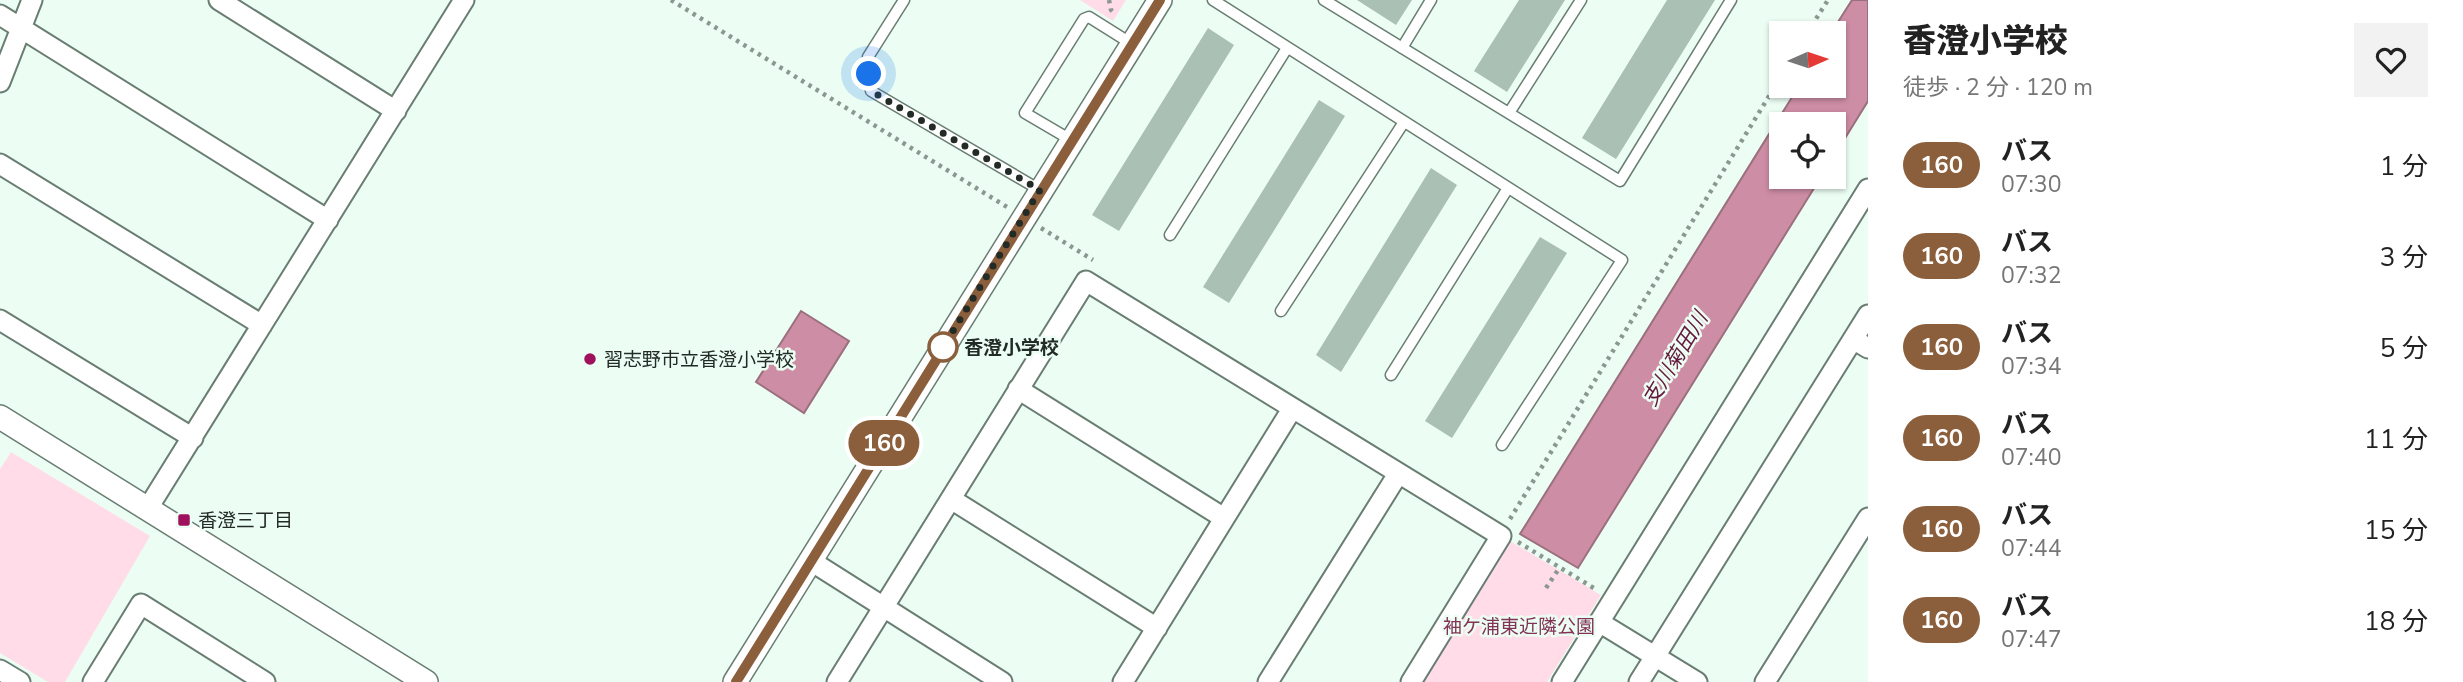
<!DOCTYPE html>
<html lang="ja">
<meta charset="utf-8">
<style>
:root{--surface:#fff;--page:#f2f2f2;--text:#222;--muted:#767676}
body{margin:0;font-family:"Nunito Sans","Noto Sans JP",sans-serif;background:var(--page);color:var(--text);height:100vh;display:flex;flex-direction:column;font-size:26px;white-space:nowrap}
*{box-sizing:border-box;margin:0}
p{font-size:23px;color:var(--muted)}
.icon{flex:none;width:38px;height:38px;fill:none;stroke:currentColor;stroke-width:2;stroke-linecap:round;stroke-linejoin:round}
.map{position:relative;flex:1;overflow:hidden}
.details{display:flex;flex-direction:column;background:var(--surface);width:595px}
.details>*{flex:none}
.badge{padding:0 14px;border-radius:23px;font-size:24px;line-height:46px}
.needle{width:46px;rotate:87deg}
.fabs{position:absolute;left:1769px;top:21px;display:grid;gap:14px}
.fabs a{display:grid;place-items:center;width:77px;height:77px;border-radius:0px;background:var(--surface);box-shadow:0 2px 5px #0004;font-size:35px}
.you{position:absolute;width:35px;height:35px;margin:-18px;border:5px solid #fff;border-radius:50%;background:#1a73e8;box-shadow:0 0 0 10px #1a73e833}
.map>.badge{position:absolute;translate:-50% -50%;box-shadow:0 0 0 4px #fff}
.round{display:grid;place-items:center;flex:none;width:74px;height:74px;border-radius:0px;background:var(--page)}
.summary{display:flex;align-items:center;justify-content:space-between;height:119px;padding:0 35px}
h1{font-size:33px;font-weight:800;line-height:52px}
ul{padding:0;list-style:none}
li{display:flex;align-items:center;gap:21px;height:91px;padding:0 35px}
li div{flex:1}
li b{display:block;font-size:26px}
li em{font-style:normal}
li .badge{min-width:77px;font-weight:700;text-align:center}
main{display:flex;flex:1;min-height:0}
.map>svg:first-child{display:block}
.green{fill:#ffdce8}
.water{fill:#cd8da4;stroke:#9a707e;stroke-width:2}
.building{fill:#abc0b4}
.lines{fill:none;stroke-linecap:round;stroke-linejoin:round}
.service-casing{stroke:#697d72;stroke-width:13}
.minor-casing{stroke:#697d72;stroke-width:23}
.tertiary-casing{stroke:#697d72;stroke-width:26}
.path{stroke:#8b9891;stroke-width:4.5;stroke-dasharray:3.5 5;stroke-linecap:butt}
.service{stroke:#fff;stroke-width:10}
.minor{stroke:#fff;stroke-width:19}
.tertiary{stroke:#fff;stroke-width:23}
.line-casing{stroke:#fff;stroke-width:16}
.line{stroke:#8b5e3c;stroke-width:10}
.walk{stroke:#232b27;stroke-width:7;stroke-dasharray:0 12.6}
.stop-dot{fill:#fff;stroke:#8b5e3c;stroke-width:3.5}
.poi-dot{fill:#9f115c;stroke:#ecfef4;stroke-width:2.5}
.labels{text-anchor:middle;stroke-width:5;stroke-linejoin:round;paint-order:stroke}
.stop-label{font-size:19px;font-weight:bold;fill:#232b27;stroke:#ecfef4;text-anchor:start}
.poi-label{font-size:19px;fill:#232b27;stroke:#ecfef4;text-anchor:start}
.park-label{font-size:19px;fill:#833456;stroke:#ecfef4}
.water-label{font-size:21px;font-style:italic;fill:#65183c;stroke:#ecfef4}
</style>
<main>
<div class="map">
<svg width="1868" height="682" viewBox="0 0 1868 682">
<rect width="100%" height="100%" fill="#ecfef4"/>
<!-- green -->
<path class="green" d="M1080,0H1126L1113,21Z
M11,452L150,536L65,682H48L0,653V469Z
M1510,541L1601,595L1547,682H1422Z"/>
<!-- water -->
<path class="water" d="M1852,0H1868V101L1834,156V124H1782V177H1821L1578,568L1520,534L1799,86H1834V33H1831Z
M801,311L849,341L804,413L756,382Z"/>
<!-- building -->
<path class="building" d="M1357,0H1412L1396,25Z
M1519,0H1565L1507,92L1474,71Z
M1667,0H1715L1616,159L1582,138Z
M1208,28L1234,45L1119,231L1092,215Z
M1319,100L1345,116L1229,303L1203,287Z
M1431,168L1457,185L1341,372L1316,355Z
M1540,237L1567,253L1452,438L1425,421Z"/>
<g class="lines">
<defs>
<path id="service" d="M904,0L868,57L871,91L1040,190
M1213,0L1622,260L1502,445
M1324,0L1620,181L1731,0
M1402,48L1431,0
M1509,113L1581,0
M1071,140L1025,113L1084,19L1089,17L1132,44
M1170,235L1287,48
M1281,311L1404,122
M1391,375L1508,188"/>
<path id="minor" d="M219,0L396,111
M0,15L328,220
M0,82L32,0
M0,164L262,325
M0,320L193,438
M1853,339L1868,348
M1018,389L1224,518
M951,499L1157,628
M148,508L464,0
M811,561L1002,682
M1599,622L1697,682
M0,670L20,682
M93,682L141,604L265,682
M837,682L1086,281L1501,536L1411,682
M1123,682L1292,409
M1268,682L1398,474
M1562,682L1868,189
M1639,682L1868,315
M1765,682L1868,518"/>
<path id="tertiary" d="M0,417L426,682
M735,682L1160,0"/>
</defs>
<!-- service casing -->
<use href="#service" class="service-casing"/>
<!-- minor casing -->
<use href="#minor" class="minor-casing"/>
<!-- tertiary casing -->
<use href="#tertiary" class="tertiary-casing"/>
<!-- path -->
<path class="path" d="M671,0L1007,207
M1109,0L1111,10L1113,12
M1807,33L1828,0
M1041,228L1093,260
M1510,519L1782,75
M1518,542L1597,590
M1546,588L1560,567"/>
<!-- service -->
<use href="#service" class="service"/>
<!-- minor -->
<use href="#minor" class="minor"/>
<!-- tertiary -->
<use href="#tertiary" class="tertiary"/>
</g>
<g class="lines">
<defs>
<path id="line" d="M736,682L1160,0"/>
</defs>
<!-- line casing -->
<use href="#line" class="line-casing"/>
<!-- line -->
<use href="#line" class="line"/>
<!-- walk -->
<path class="walk" d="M869,74L871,91L1040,190L943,347"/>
</g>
<!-- markers -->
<circle class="stop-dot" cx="943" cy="347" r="14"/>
<g class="poi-dot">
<circle cx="590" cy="359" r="7"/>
<rect x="177" y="513" width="14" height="14" rx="3.5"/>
</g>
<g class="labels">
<!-- stop labels -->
<g class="stop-label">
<text x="964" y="354">香澄小学校</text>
</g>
<!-- poi labels -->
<g class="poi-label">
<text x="604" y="366">習志野市立香澄小学校</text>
<text x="198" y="527">香澄三丁目</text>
</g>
<!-- park labels -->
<g class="park-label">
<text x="1519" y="633">袖ケ浦東近隣公園</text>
</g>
<!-- water labels -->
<g class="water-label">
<text transform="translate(1675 359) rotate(-59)" y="7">支川菊田川</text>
</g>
</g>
</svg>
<div class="fabs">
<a><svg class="needle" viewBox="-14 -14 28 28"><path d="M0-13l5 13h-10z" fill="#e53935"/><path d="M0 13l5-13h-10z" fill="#767676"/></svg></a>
<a><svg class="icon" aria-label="locate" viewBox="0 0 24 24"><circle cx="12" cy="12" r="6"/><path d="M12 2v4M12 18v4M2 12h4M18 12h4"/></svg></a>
</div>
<div class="you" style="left:869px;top:74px"></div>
<b class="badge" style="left:884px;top:443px;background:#8b5e3c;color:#fff">160</b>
</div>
<section class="details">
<div class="summary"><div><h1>香澄小学校</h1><p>徒歩 · 2 分 · 120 m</p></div><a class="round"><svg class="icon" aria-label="heart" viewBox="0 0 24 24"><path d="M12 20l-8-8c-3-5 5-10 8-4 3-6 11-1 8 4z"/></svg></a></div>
<ul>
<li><span class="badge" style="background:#8b5e3c;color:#fff">160</span><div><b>バス</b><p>07:30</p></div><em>1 分</em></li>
<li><span class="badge" style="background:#8b5e3c;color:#fff">160</span><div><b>バス</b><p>07:32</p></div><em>3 分</em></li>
<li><span class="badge" style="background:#8b5e3c;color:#fff">160</span><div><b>バス</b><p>07:34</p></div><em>5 分</em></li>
<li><span class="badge" style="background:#8b5e3c;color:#fff">160</span><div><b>バス</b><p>07:40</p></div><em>11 分</em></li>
<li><span class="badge" style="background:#8b5e3c;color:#fff">160</span><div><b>バス</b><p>07:44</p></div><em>15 分</em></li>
<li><span class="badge" style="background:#8b5e3c;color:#fff">160</span><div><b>バス</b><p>07:47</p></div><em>18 分</em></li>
</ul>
</section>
</main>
